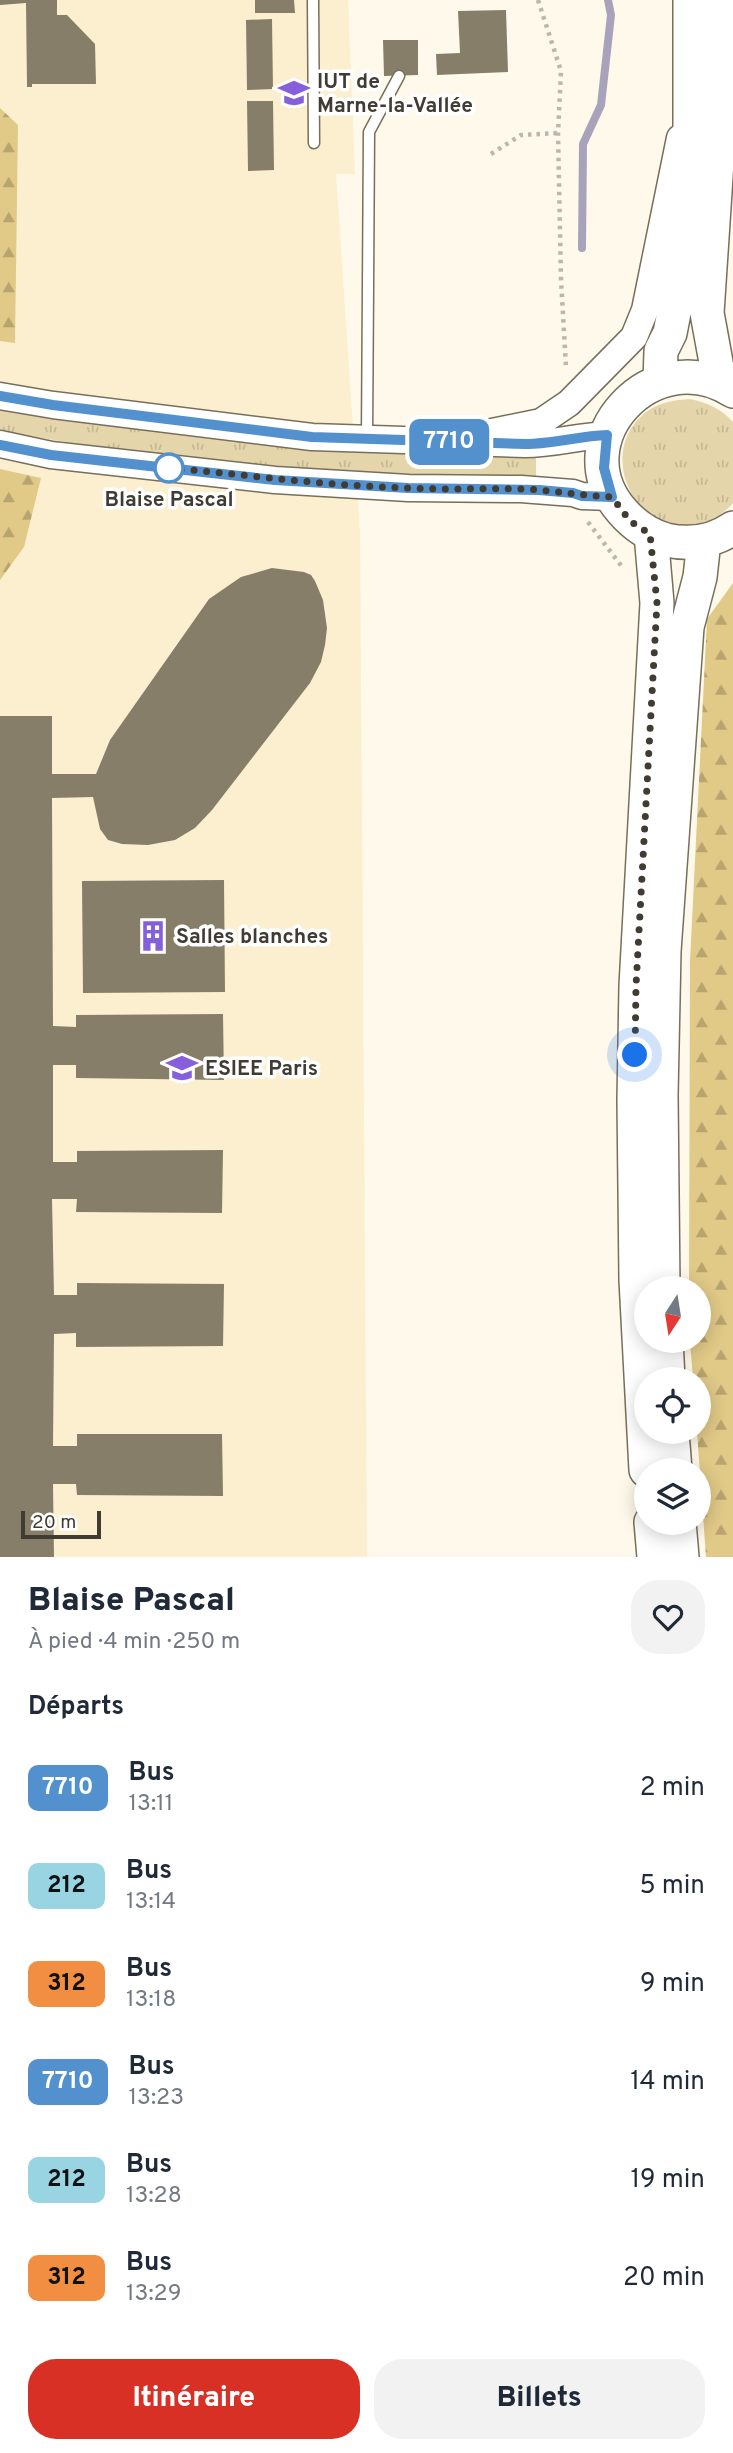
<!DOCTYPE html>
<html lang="fr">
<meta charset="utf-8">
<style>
:root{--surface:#fff;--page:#f2f2f3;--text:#1f2937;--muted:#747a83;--accent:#d93025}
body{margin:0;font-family:Overpass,sans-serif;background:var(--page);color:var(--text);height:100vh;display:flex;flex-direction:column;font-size:26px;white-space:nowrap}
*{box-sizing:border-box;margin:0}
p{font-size:23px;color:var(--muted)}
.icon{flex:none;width:38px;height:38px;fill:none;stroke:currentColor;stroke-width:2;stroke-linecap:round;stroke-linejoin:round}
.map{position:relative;height:1557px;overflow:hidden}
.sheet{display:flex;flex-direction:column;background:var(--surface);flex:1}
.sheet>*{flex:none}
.badge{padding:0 14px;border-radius:10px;font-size:24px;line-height:46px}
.needle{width:46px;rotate:192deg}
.controls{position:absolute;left:634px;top:1276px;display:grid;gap:14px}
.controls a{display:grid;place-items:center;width:77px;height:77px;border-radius:50%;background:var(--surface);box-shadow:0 4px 18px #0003;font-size:35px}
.scale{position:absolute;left:21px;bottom:18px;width:80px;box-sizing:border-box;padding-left:7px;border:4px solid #403c33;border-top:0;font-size:19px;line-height:24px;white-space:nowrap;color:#403c33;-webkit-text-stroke:5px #fff;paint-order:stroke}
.you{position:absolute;width:35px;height:35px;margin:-18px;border:5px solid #fff;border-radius:50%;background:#1a73e8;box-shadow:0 0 0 10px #1a73e833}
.map>.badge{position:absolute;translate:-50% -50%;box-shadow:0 0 0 4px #fff}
h2{padding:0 28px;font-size:26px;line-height:63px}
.round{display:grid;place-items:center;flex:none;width:74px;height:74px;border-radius:28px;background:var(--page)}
.summary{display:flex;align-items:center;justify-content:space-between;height:119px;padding:0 28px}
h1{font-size:33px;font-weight:800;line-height:52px}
.action{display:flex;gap:14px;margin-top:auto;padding:14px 28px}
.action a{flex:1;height:80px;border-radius:28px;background:var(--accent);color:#fff;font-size:28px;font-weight:800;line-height:80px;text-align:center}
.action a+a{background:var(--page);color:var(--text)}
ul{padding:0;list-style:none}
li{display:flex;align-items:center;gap:21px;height:98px;padding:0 28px}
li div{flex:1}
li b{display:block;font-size:26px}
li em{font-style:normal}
li .badge{min-width:77px;font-weight:700;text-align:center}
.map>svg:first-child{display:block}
.built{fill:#fbefcf}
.grass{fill:url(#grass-tufts)}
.forest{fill:url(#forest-firs)}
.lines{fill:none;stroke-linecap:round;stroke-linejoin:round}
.stream{stroke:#a9a2bb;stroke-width:8}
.building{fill:#867e68}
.service-casing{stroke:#776f5a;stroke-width:13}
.tertiary-casing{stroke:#776f5a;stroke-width:29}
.primary-casing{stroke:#776f5a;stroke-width:36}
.path{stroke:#bcb7aa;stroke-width:4.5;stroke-dasharray:3.5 5;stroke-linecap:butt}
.service{stroke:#fff;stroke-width:10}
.tertiary{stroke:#fff;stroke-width:26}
.primary{stroke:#fff;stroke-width:33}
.line-casing{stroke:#fff;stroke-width:16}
.line{stroke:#5291ce;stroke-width:10}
.walk{stroke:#403c33;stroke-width:7;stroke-dasharray:0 12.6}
.stop-dot{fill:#fff;stroke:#5291ce;stroke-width:3.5}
.labels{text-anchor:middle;stroke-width:7;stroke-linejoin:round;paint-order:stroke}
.poi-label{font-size:21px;font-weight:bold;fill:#403c33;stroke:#fff;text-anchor:start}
.stop-label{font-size:21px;font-weight:bold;fill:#403c33;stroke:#fff}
</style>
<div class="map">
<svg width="733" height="1557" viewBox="0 0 733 1557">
<defs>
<pattern id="grass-tufts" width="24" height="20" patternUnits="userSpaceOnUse" patternTransform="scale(1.75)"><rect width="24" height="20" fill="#e5d5ab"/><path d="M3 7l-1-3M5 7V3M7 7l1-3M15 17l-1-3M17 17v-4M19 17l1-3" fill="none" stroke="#c6b894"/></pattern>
<pattern id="forest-firs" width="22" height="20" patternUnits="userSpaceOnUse" patternTransform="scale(1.75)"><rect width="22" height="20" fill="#e1c987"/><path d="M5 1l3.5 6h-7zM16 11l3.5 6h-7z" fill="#b8a46f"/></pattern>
</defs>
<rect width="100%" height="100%" fill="#fef9ea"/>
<!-- built -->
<path class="built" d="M0,0H348L355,174H336L360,533L367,1557H0Z"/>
<!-- grass -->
<path class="grass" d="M690,399C707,403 721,408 733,422V503C721,517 704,525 686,525C626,526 598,445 649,410C661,402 675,400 690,399Z
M0,407C110,426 222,444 334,449C401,452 469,453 536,454V477C447,477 358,476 270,468C179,460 89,446 0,431Z"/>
<!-- forest -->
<path class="forest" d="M0,108L18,125L15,343L0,341Z
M0,469L41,478L24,547L0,580Z
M733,583V1557H706L697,1432L698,1379H693L690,1341L698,1340V1288H689L690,961L707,619Z"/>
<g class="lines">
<!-- stream -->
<path class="stream" d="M582,248L583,144L601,105L611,15L608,0"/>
</g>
<!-- building -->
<path class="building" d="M0,0H57V15H67L95,44L96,84H32V87H27L26,3L0,5Z
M255,0H294L295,13H255Z
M506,10L508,72L437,75L436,54L460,53L458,11Z
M272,19L273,89L247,90L246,20Z
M383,40H418V75L384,76Z
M247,101H273L274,170L248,171Z
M272,568L304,572L311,575L315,581L323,600L327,628L325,645L321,662L310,683L212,810L195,828L175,840L148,845L122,844L108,840L100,829L93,797L52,798L53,1026L76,1027V1015L223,1014L224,1080L76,1078V1065H53V1162H77V1151L223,1150L222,1213L76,1212L77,1199H52L54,1295H77V1283L224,1284L223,1346L76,1347V1333L54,1334L53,1446H77V1434H222L223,1496L77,1495L76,1484H53L54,1557H0V716H52V774H96L110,740L209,599L241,577Z
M224,880L225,992L83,993L82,881Z"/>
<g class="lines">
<defs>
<path id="service" d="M313,0L314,143
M367,439L369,132L399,76"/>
<path id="tertiary" d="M0,396L53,405L312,437L525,444C554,444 579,436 607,435
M492,432L541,422L569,403L634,337L645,310L680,138
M0,444L51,455L275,480L408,488L521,489L573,493L582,496L612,497"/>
<path id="primary" d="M660,381L661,351L670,333L681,276L690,197V0
M720,384L707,313L720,116L722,0
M733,391C654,340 560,440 622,511C634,525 648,535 666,540C689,545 713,542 733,528
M663,1288L661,1095L664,951L687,627L700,577L704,541
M666,1340L668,1379
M672,1432L675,1470
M646,1470L636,1280L634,1100L636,986L657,603L651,534
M651,1522L654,1557
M679,1522L682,1557"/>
</defs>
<!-- service casing -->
<use href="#service" class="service-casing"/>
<!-- tertiary casing -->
<use href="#tertiary" class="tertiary-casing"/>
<!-- primary casing -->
<use href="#primary" class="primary-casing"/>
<!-- path -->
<path class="path" d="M538,0L561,71L558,133L561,279L566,367
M491,154L521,135L558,133
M588,522L623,568"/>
<!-- service -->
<use href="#service" class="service"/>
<!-- tertiary -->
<use href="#tertiary" class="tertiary"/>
<!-- primary -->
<use href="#primary" class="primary"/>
</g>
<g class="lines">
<defs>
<path id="line" d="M0,396L53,405L312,437L525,444C553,444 579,436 607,435L604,468L612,497L582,496L573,493L539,490L408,488L275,480L51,455L0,445"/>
</defs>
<!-- line casing -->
<use href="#line" class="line-casing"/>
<!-- line -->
<use href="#line" class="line"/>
<!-- walk -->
<path class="walk" d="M169,468C249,475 329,486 409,488C447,490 484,488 522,489C553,490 582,496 612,497L630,521L650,534L657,603L636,986L635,1055"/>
</g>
<!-- icons -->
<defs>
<symbol id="university-bare" viewBox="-9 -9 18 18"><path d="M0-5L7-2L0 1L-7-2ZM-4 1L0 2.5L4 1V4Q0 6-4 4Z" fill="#8660da" stroke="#fff" stroke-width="2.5" paint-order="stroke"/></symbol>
<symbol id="building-bare" viewBox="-9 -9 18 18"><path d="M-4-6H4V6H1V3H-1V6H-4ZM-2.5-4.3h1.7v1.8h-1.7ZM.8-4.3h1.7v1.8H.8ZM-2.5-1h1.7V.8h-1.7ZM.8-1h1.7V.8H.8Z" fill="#8660da" stroke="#fff" stroke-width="2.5" paint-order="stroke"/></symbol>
</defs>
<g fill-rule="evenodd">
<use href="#university-bare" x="272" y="71" width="44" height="44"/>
<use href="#building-bare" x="131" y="914" width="44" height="44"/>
<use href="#university-bare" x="160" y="1046" width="44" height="44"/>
</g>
<!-- markers -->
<circle class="stop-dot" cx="169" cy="468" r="14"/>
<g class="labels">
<!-- poi labels -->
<g class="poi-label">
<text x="317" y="88">IUT de<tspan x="317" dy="24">Marne-la-Vallée</tspan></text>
<text x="176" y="943">Salles blanches</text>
<text x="205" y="1075">ESIEE Paris</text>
</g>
<!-- stop labels -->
<g class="stop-label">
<text x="169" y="506">Blaise Pascal</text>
</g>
</g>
</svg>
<div class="controls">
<a><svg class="needle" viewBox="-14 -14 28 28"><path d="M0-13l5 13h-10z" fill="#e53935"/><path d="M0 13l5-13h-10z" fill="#747a83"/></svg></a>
<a><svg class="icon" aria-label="locate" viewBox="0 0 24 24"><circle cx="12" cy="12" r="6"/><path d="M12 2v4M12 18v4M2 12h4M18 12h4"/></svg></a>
<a><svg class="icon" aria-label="layers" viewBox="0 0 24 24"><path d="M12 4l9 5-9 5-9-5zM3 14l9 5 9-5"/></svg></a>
</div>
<div class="scale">20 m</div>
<div class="you" style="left:635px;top:1055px"></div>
<b class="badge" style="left:449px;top:442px;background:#5291ce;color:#fff">7710</b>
</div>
<section class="sheet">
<div class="summary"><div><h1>Blaise Pascal</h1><p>À pied · 4 min · 250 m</p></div><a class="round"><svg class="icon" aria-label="heart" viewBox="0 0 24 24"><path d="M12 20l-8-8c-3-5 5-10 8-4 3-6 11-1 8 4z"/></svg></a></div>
<h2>Départs</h2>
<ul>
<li><span class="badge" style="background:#5291ce;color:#fff">7710</span><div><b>Bus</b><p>13:11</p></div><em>2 min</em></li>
<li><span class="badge" style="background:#98d4e2;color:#111">212</span><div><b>Bus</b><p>13:14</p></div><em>5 min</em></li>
<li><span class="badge" style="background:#f28e42;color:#111">312</span><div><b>Bus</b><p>13:18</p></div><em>9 min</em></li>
<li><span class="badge" style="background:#5291ce;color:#fff">7710</span><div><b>Bus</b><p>13:23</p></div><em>14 min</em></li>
<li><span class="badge" style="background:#98d4e2;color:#111">212</span><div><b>Bus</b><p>13:28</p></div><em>19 min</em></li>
<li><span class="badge" style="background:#f28e42;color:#111">312</span><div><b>Bus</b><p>13:29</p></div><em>20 min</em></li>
</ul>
<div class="action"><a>Itinéraire</a><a>Billets</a></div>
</section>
